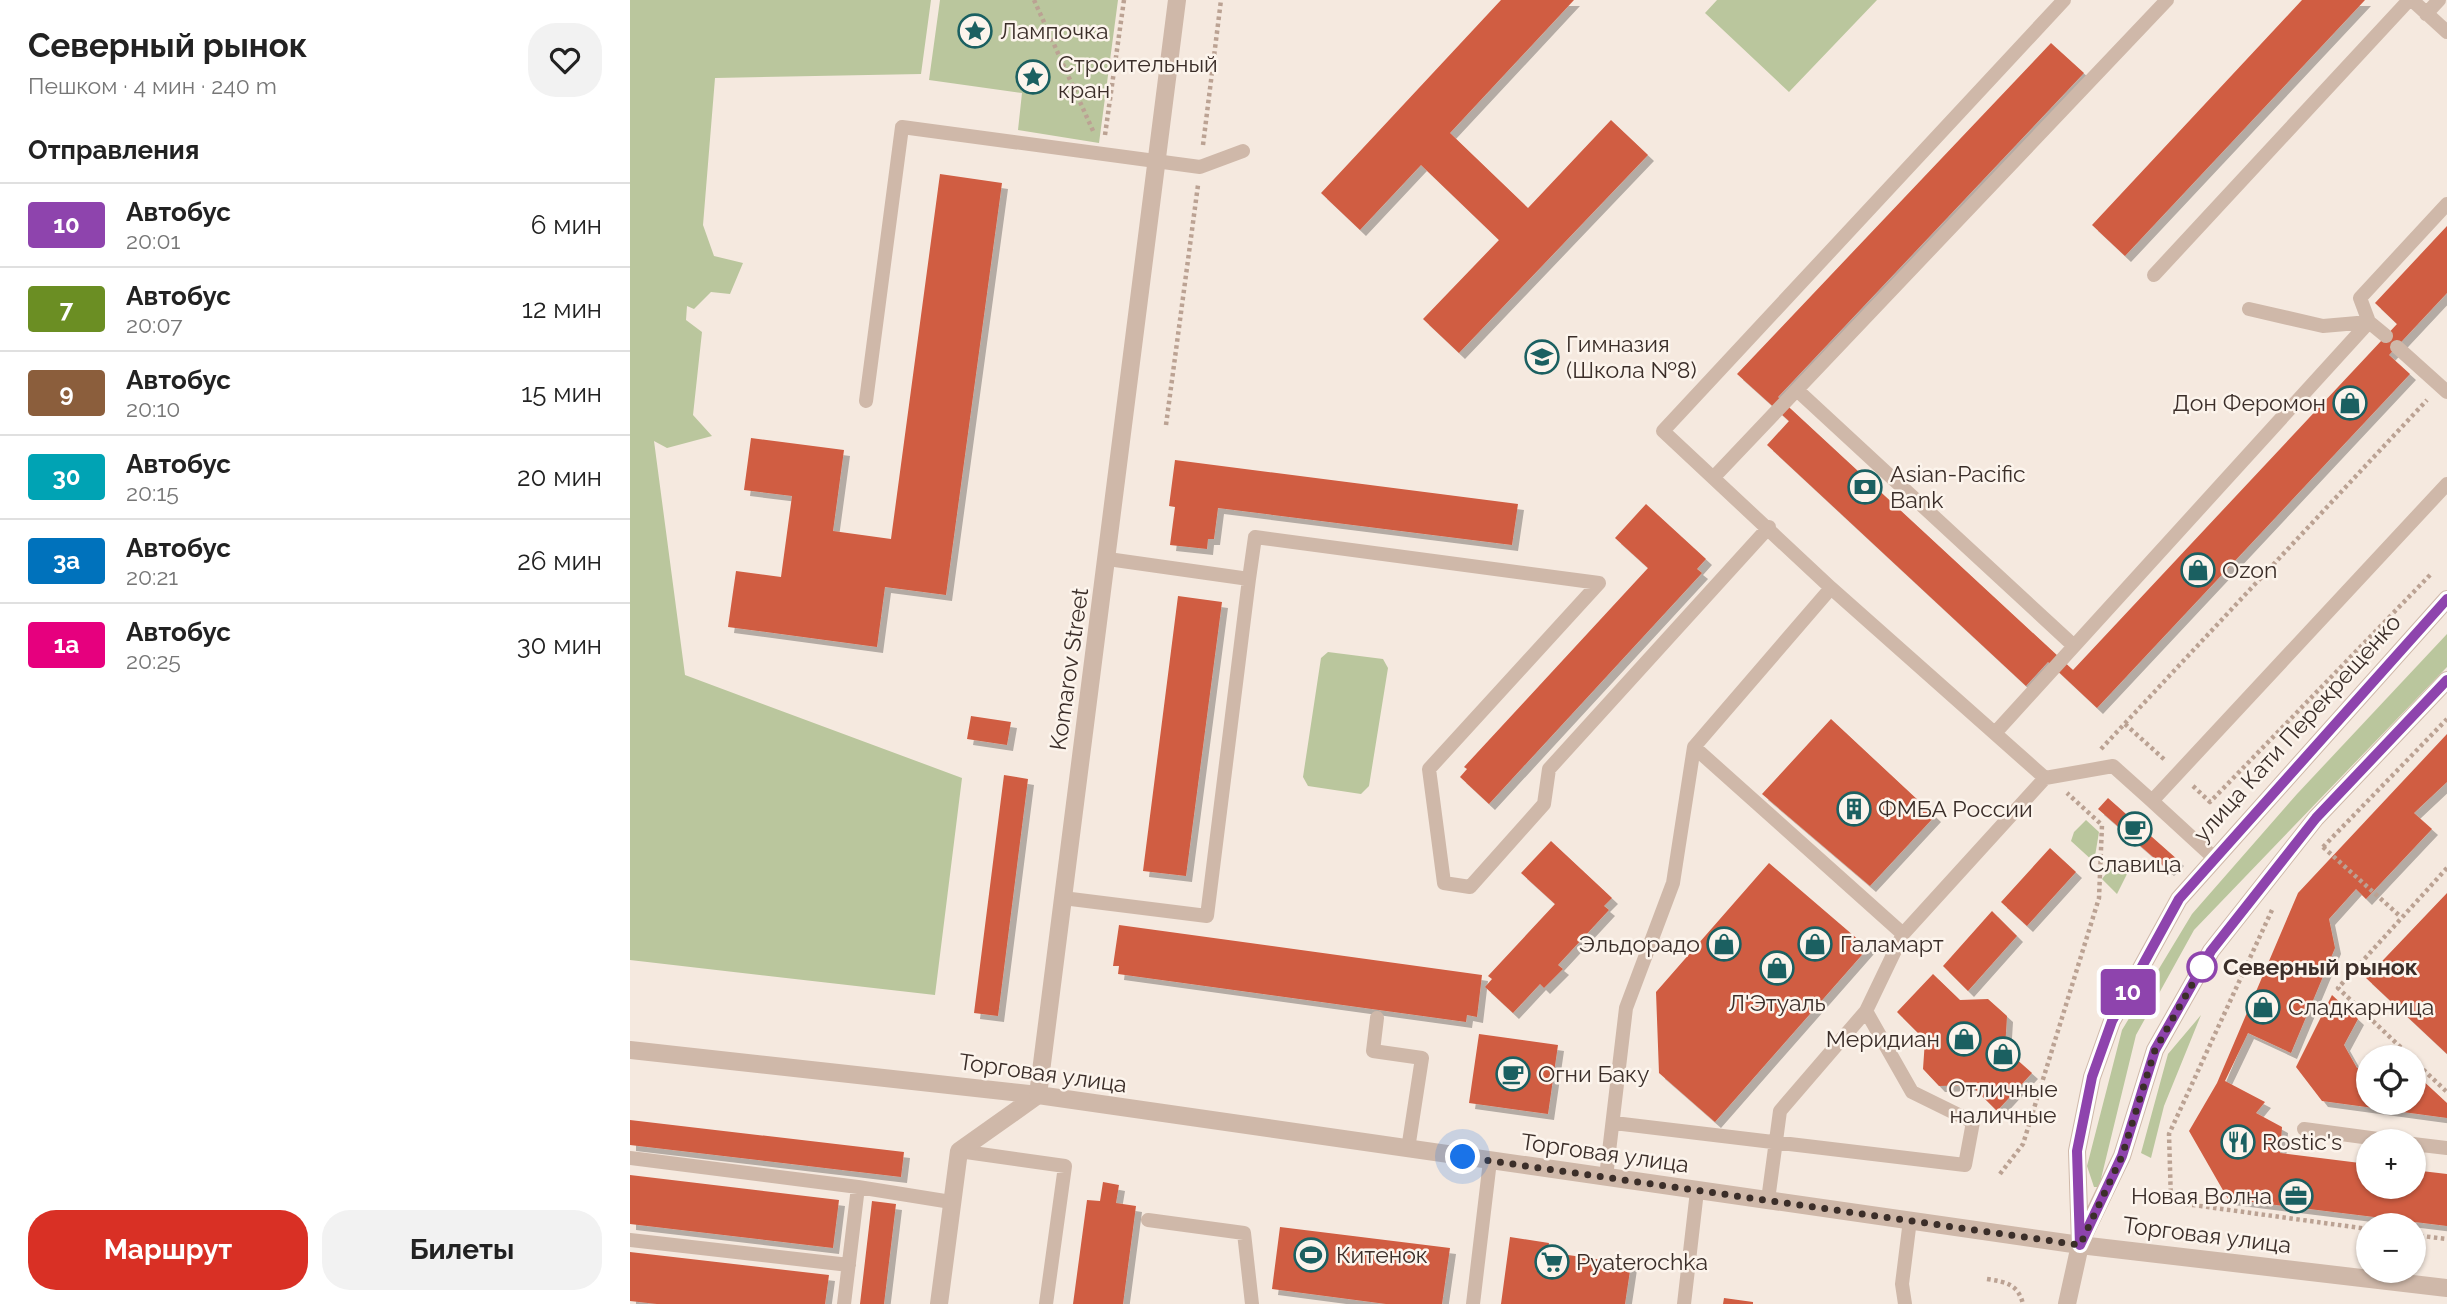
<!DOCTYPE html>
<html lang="ru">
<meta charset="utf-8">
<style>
:root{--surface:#fff;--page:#f2f2f2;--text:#222;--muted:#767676;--line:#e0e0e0;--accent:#d93025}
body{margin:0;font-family:Raleway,sans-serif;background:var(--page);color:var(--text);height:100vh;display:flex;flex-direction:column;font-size:26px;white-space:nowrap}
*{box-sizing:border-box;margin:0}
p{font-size:23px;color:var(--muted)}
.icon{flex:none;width:38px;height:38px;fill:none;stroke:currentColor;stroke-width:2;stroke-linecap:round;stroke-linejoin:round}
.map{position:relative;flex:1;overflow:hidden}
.panel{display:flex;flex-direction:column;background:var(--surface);width:630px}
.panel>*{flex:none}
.badge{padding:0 14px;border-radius:5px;font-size:24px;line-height:46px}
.tools{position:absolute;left:1726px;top:1045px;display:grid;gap:14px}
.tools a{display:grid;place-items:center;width:70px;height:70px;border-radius:50%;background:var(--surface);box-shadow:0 2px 5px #0004;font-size:35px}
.you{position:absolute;width:35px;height:35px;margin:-18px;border:5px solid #fff;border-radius:50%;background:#1a73e8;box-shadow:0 0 0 10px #1a73e833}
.map>.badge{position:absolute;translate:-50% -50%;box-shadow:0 0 0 4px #fff}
h2{padding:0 28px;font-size:26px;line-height:63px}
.round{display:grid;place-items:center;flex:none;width:74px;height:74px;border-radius:28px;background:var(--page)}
.summary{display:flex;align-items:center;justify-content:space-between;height:119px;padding:0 28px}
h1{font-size:33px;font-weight:700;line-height:52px}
.button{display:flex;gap:14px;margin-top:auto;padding:14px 28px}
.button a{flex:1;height:80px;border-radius:28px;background:var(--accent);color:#fff;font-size:28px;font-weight:700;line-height:80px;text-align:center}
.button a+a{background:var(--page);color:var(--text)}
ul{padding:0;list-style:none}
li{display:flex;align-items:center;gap:21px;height:84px;padding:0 28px;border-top:2px solid var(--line)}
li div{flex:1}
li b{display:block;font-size:26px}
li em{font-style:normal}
li .badge{min-width:77px;font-weight:700;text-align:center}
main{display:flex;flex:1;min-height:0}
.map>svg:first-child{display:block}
.green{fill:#bac69d}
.building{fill:#d05d42;filter:url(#shadow)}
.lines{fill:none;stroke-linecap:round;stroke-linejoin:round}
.path{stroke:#bba293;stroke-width:4.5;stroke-dasharray:3.5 3.5;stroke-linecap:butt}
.service{stroke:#cfb8a9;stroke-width:14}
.minor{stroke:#cfb8a9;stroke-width:18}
.tertiary{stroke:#cfb8a9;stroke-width:18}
.line-casing{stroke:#fff;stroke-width:16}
.line{stroke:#8e44ad;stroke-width:10}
.walk{stroke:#3b2e29;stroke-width:7;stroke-dasharray:0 12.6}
.stop-dot{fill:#fff;stroke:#8e44ad;stroke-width:3.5}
.labels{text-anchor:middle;stroke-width:5;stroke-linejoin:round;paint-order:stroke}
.poi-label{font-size:23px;fill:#3b2e29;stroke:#fcf4ec;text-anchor:start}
.street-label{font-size:23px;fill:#3b2e29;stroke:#fcf4ec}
.stop-label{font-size:23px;font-weight:bold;fill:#3b2e29;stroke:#fcf4ec;text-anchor:start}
</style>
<main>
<section class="panel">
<div class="summary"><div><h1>Северный рынок</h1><p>Пешком · 4 мин · 240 m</p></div><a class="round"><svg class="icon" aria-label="heart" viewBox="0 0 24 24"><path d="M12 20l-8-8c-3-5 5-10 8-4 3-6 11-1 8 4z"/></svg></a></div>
<h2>Отправления</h2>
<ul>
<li><span class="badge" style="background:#8e44ad;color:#fff">10</span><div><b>Автобус</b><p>20:01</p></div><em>6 мин</em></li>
<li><span class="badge" style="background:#6b8e23;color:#fff">7</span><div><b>Автобус</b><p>20:07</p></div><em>12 мин</em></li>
<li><span class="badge" style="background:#8b5e3c;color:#fff">9</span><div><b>Автобус</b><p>20:10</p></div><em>15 мин</em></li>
<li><span class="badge" style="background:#00a3b4;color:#fff">30</span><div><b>Автобус</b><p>20:15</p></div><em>20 мин</em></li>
<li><span class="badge" style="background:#0072bc;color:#fff">3а</span><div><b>Автобус</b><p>20:21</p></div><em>26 мин</em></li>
<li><span class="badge" style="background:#e6007e;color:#fff">1а</span><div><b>Автобус</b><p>20:25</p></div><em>30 мин</em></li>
</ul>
<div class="button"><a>Маршрут</a><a>Билеты</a></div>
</section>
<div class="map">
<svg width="1817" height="1304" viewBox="0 0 1817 1304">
<defs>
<filter id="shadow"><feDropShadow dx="6" dy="6" stdDeviation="0" flood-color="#0004"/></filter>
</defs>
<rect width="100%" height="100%" fill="#f5e9df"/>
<!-- green -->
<path class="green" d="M0,0H301L291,74L85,78L73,225L84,256L113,263L100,294L81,292L64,309L57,306L56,320L72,332L63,415L82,436L37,448L24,441L55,675L332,778L305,995L0,960Z
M310,0H488L469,143L388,130L392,93L299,80Z
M1087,0H1247L1159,92L1075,13Z
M1817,634V667L1564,930L1506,1035L1469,1187H1464L1457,1166L1492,1030L1562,914L1667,794Z
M698,652L753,659L758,668L739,786L731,794L678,786L673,777L691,658Z
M1456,820L1469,832L1464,862L1441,841L1444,832Z
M1499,863L1502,864L1487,894L1472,879L1479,870Z
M1571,1015L1534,1106L1521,1158L1511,1153L1538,1054Z"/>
<!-- building -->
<path class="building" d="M871,0H944L820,133L898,208L981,120L1018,155L829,353L793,319L869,240L791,165L730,230L691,193Z
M1672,0H1735L1495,256L1462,225Z
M1421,43L1454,73L1148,397L1443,670L1767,324L1745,303L1817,226V293L1759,355L1780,374L1467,708L1418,662L1396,686L1137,445L1159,421L1107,374Z
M310,174L372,183L316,595L255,587L247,647L98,627L106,571L151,577L162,496L114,490L121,438L214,450L203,531L261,539Z
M545,460L888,504L882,545L588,508L584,539H578L577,549L540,545L545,507L539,506Z
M1016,504L1076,559L1067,569L1072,573L859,804L830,777L837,769L834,767L1018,568L985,538Z
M548,596L592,602L556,876L513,871Z
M341,716L381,722L377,745L337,739Z
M1201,719L1305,816L1240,886L1132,794Z
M1817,734V782L1784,813L1802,829L1736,899L1726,889L1699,919L1705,948L1661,1053L1618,1033L1595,1081L1635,1102L1626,1113L1652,1127L1650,1153L1738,1164V1186H1783V1170L1817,1174V1226L1598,1199L1559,1131L1587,1083L1668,893Z
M374,775L398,779L368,1016L344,1013Z
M1478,798L1548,860L1538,870L1468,809Z
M921,841L982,898L974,906L979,910L928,965L933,969L914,988L910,984L883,1013L855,987L862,979L858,976L925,904L891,873Z
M1420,848L1446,872L1397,926L1371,902Z
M1139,863L1238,948L1085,1122L1029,1073L1026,992Z
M1817,893V1054L1736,978Z
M1362,911L1387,936L1338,991L1313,966Z
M489,925L852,975L847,1017L837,1015L836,1022L488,974L489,966H483Z
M1303,974L1330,1000L1358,999L1377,1016L1375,1049L1402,1073L1367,1111L1341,1085L1309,1086L1293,1069L1295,1040L1267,1012Z
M1702,995L1728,1019L1714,1045L1727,1068L1738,1069V1102H1783V1077L1790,1078L1817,1103V1118L1692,1101L1666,1067Z
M849,1034L928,1045L918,1114L839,1103Z
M0,1120L274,1152L271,1177L0,1145Z
M0,1175L209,1200L203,1248L0,1224Z
M473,1182L489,1185L486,1203L506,1206L493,1304H443L457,1200L470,1201Z
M242,1201L266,1204L254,1304H230Z
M650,1227L820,1248L812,1304H756L642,1289Z
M880,1237L919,1243L917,1252L1001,1264L995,1304H871Z
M0,1252L199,1275L195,1304H27L0,1301Z
M1094,1298L1123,1302V1304H1093Z"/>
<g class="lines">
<!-- path -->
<path class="path" d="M404,0L464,133
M475,135L494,0
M573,145L591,0
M536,425L568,185
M1495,724L1536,761
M1471,749L1797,400
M1563,786L1580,802L1801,574
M1693,847L1817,719
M1693,847L1771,917
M1642,910L1539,1134L1541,1202L1738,1229
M1781,1057L1708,988L1817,868
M1783,1060L1817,1092
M1370,1174L1393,1144L1469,898L1472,825L1437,793
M1783,1235L1817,1239
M1357,1279C1376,1282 1388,1284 1393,1304"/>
<!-- service -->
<path class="service" d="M1782,0L1817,32
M1796,14L1809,0
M1524,275L1779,0
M1619,309L1693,326L1739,322L1756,336
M1767,347L1817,392
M1167,390L1444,646
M236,401L272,127L570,167L613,151
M1084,477L1537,0
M478,559L619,579L625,537L969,583L799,769L814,883L840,887L914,804L919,769L1139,527
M1365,733L1739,322L1730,298L1817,204
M1064,747L1273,934
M1415,778L1201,588L1033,431L1434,0
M1583,857L1522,801L1817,484
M433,898L577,916L619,579
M747,1018L743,1051L792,1058L778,1149
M984,1123L1335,1165L1343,1122L1282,1092L1236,1011
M1674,1129L1763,1141
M1783,1144L1817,1148
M329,1151L435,1166L416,1304
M0,1158L228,1187L321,1202
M976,1177L996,1008L1043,883L1064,747L1201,588
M1138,1200L1150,1111L1236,1011L1273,934L1415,778L1483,766L1522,801
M518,1220L614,1233L622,1304
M0,1240L219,1265
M214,1304L228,1187
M843,1304L860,1161
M1054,1304L1067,1191
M1275,1304L1272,1284L1280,1220"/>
<!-- minor -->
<path class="minor" d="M0,1050L408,1095
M309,1304L329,1151L408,1095
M1437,1304L1450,1245"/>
<!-- tertiary -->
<path class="tertiary" d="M547,0L408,1095L1450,1245L1817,1288
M1451,1241L1492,1156L1525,1050L1581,951L1686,818L1817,680
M1450,1245L1447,1151L1462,1077L1482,1021L1549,899L1817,599"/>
</g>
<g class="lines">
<defs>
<path id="line" d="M1817,599L1549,899L1482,1021L1462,1077L1447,1151L1450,1245L1492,1156L1525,1050L1581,951L1686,818L1817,680"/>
</defs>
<!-- line casing -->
<use href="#line" class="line-casing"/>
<!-- line -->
<use href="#line" class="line"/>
<!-- walk -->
<path class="walk" d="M833,1157L1450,1245L1492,1156L1525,1050L1572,967"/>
</g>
<!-- icons -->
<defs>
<symbol id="sight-ring" viewBox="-11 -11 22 22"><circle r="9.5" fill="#fcf4ec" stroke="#1b6061" stroke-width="1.5"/><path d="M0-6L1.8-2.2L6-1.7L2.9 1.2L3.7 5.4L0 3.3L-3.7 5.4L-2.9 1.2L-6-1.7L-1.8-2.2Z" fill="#1b6061"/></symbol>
<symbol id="school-ring" viewBox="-11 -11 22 22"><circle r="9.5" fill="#fcf4ec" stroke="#1b6061" stroke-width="1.5"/><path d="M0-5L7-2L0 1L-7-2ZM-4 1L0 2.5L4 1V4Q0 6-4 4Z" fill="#1b6061"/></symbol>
<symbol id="shop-ring" viewBox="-11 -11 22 22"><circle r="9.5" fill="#fcf4ec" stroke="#1b6061" stroke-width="1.5"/><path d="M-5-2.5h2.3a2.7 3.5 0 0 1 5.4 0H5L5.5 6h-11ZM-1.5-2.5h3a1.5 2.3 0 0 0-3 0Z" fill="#1b6061"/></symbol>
<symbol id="bank-ring" viewBox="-11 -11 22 22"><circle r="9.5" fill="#fcf4ec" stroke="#1b6061" stroke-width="1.5"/><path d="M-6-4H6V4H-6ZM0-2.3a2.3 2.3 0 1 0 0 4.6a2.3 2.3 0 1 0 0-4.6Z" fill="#1b6061"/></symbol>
<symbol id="building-ring" viewBox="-11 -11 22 22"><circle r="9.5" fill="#fcf4ec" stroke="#1b6061" stroke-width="1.5"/><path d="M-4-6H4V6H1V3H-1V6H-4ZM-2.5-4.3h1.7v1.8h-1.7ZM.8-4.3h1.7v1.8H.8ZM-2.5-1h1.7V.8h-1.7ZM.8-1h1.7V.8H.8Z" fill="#1b6061"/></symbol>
<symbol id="cafe-ring" viewBox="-11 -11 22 22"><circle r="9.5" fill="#fcf4ec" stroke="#1b6061" stroke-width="1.5"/><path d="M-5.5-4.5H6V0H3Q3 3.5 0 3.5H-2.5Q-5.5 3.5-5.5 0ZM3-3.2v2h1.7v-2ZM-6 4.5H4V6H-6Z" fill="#1b6061"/></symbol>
<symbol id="restaurant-ring" viewBox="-11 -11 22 22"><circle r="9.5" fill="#fcf4ec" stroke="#1b6061" stroke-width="1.5"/><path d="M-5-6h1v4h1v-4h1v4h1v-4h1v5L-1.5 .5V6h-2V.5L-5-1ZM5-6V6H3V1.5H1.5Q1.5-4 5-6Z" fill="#1b6061"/></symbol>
<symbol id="office-ring" viewBox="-11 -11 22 22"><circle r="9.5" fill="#fcf4ec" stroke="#1b6061" stroke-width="1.5"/><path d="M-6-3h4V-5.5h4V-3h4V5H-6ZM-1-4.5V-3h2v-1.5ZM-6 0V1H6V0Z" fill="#1b6061"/></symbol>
<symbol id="stadium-ring" viewBox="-11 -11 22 22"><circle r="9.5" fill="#fcf4ec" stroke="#1b6061" stroke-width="1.5"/><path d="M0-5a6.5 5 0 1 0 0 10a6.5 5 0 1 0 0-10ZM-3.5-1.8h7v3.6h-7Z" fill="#1b6061"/></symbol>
<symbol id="supermarket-ring" viewBox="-11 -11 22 22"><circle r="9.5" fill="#fcf4ec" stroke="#1b6061" stroke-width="1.5"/><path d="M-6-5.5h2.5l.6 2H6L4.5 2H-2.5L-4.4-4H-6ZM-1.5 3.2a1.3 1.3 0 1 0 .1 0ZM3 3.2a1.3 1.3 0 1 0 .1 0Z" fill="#1b6061"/></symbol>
</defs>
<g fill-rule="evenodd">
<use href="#sight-ring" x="326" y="12" width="38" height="38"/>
<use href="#sight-ring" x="384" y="58" width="38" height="38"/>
<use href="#school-ring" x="893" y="338" width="38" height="38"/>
<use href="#shop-ring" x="1701" y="384" width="38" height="38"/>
<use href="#bank-ring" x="1216" y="468" width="38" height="38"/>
<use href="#shop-ring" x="1549" y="551" width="38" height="38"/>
<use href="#building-ring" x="1205" y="790" width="38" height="38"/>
<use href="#cafe-ring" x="1486" y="810" width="38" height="38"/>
<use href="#shop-ring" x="1075" y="925" width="38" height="38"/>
<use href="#shop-ring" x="1166" y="925" width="38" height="38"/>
<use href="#shop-ring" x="1128" y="949" width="38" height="38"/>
<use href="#shop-ring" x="1614" y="988" width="38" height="38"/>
<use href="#shop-ring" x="1315" y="1020" width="38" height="38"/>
<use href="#shop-ring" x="1354" y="1035" width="38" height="38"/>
<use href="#cafe-ring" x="864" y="1055" width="38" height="38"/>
<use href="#restaurant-ring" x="1589" y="1123" width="38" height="38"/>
<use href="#office-ring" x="1647" y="1177" width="38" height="38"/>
<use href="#stadium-ring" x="662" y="1236" width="38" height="38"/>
<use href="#supermarket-ring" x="903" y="1243" width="38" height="38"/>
</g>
<!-- markers -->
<circle class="stop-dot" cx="1572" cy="967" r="14"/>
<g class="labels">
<!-- poi labels -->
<g class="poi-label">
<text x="370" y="39">Лампочка</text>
<text x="428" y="72">Строительный<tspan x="428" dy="26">кран</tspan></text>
<text x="936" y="352">Гимназия<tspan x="936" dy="26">(Школа №8)</tspan></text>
<text x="1696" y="411" text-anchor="end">Дон Феромон</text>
<text x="1260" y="482">Asian-Pacific<tspan x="1260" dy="26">Bank</tspan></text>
<text x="1592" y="578">Ozon</text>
<text x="1248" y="817">ФМБА России</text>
<text x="1505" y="872" text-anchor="middle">Славица</text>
<text x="1070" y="952" text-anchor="end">Эльдорадо</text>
<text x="1210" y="952">Галамарт</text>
<text x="1147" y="1011" text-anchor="middle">Л'Этуаль</text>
<text x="1658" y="1015">Сладкарница</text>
<text x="1310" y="1047" text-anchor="end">Меридиан</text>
<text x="908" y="1082">Огни Баку</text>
<text x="1373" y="1097" text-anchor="middle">Отличные<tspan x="1373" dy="26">наличные</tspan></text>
<text x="1632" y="1150">Rostic's</text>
<text x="1642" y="1204" text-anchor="end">Новая Волна</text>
<text x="706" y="1263">Китенок</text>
<text x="946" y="1270">Pyaterochka</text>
</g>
<!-- street labels -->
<g class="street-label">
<text transform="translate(439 669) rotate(-82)" y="8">Komarov Street</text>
<text transform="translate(1667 728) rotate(-48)" y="8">улица Кати Перекрещенко</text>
<text transform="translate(413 1073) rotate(8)" y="8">Торговая улица</text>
<text transform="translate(975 1153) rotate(8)" y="8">Торговая улица</text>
<text transform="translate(1577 1235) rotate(7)" y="8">Торговая улица</text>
</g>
<!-- stop labels -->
<g class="stop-label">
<text x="1593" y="975">Северный рынок</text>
</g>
</g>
</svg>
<div class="tools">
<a><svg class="icon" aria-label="locate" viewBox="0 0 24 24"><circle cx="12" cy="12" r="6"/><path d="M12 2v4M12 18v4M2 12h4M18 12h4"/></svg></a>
<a>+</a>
<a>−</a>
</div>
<div class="you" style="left:833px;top:1157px"></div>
<b class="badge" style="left:1498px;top:992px;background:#8e44ad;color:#fff">10</b>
</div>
</main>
